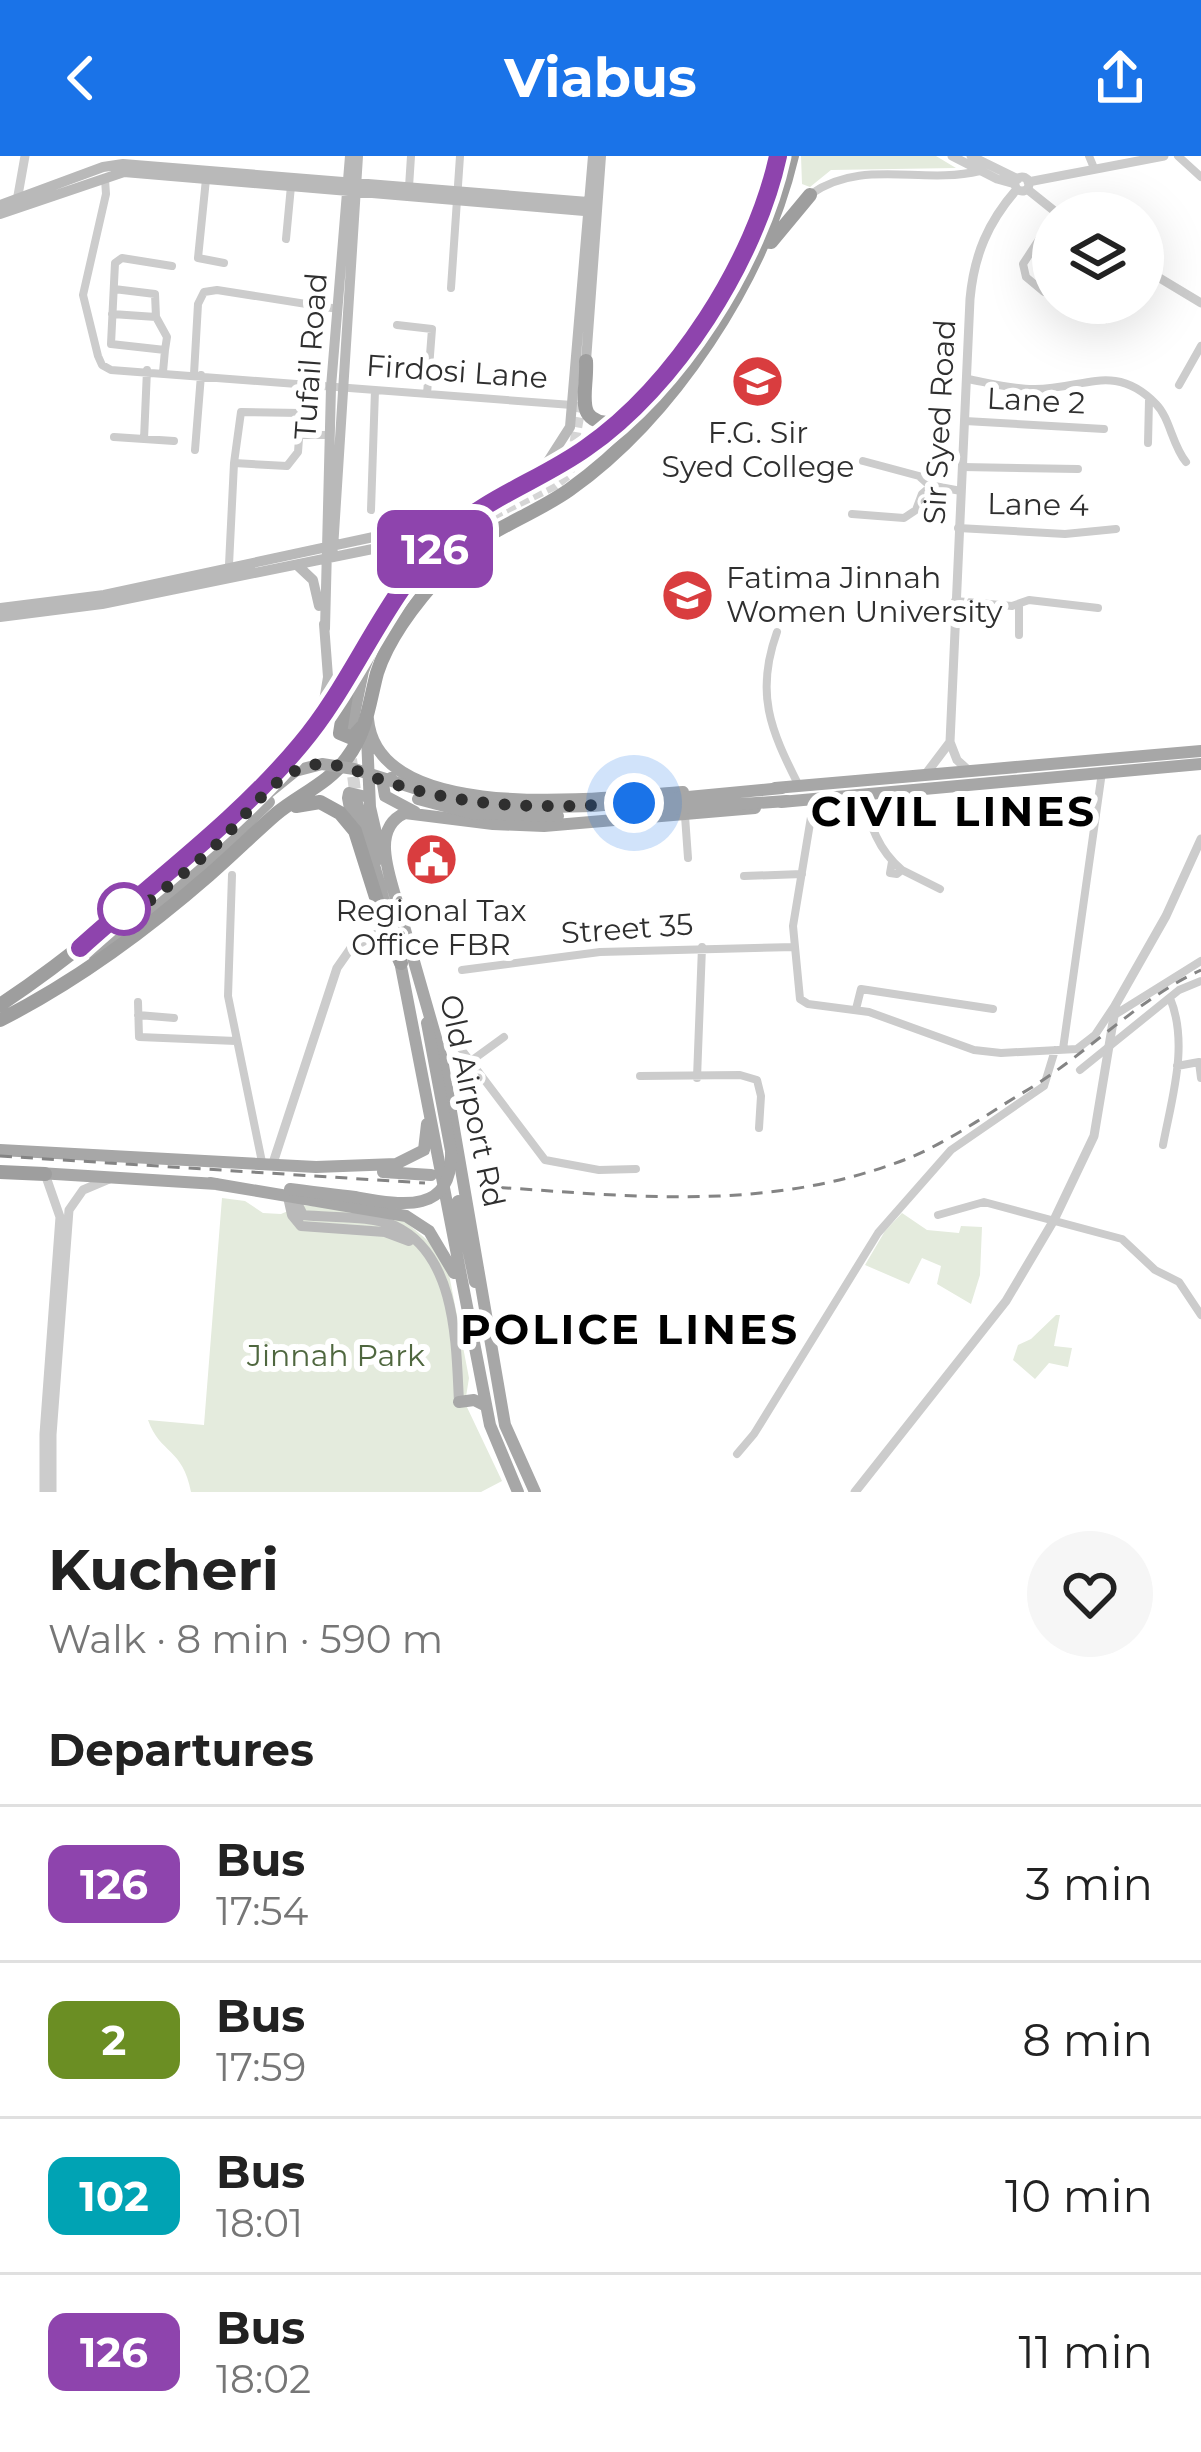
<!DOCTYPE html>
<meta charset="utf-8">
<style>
:root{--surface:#fff;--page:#f6f6f6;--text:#222;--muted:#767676;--line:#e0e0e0;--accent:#1a73e8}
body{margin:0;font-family:Montserrat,sans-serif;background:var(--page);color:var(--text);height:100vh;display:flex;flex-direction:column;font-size:45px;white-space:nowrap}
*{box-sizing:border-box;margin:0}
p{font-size:39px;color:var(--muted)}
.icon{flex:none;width:66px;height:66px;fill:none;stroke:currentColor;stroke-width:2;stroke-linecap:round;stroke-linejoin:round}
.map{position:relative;height:1336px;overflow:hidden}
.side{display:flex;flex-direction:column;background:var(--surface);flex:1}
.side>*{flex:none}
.badge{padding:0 24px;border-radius:18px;font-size:42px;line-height:78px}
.fabs{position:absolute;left:1032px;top:36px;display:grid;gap:24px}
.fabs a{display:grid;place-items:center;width:132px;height:132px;border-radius:50%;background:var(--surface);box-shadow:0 12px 48px #0002;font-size:60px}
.you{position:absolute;width:60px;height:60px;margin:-30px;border:9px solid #fff;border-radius:50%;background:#1a73e8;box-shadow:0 0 0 18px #1a73e833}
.map>.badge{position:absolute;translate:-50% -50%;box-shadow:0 0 0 6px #fff}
h2{padding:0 48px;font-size:45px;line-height:108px}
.round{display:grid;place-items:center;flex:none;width:126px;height:126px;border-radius:63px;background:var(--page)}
.summary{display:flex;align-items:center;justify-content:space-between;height:204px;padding:0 48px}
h1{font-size:57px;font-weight:700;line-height:90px}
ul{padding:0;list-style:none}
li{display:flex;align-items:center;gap:36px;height:156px;padding:0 48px;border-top:3px solid var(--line)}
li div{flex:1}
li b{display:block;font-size:45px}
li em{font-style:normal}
li .badge{min-width:132px;font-weight:700;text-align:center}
header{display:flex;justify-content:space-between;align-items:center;height:156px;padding:0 48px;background:var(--accent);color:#fff;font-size:54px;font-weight:700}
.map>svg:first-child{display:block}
.green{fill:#e4ebdd}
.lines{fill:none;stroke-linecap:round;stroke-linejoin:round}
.secondary-tunnel{stroke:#d5d5d5;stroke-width:10;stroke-dasharray:10 5;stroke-linecap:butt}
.primary-tunnel{stroke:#d5d5d5;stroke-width:12;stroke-dasharray:12 6;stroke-linecap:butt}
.minor{stroke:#ccc;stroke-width:8}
.tertiary{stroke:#ccc;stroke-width:9}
.secondary{stroke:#b9b9b9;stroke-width:10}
.primary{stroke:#a7a7a7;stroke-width:12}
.trunk{stroke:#9e9e9e;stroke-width:14}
.rail{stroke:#848484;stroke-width:3;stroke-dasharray:12 9;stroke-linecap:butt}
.primary-bridge{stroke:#a7a7a7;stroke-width:12}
.line-casing{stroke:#fff;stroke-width:27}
.line{stroke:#8e44ad;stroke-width:18}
.walk{stroke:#2f2f2f;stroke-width:12;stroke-dasharray:0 21.6}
.stop-dot{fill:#fff;stroke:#8e44ad;stroke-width:6}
.labels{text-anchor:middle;stroke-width:12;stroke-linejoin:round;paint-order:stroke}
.street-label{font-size:30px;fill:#2f2f2f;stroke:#fff}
.poi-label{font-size:30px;fill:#2f2f2f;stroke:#fff}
.park-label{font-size:30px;fill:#4f673f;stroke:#fff}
.district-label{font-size:42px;font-weight:bold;letter-spacing:3px;fill:#000;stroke:#fff}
</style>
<header><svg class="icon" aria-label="back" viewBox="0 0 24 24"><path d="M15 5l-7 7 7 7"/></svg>Viabus<svg class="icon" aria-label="share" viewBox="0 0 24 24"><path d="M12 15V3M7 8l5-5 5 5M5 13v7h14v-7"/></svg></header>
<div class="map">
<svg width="1201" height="1336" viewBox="0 0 1201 1336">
<rect width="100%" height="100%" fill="#fff"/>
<!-- green -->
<path class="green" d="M801,0H936L956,12L831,14L810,31L802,28Z
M222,1042L245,1045L263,1057L281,1058L302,1049L384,1057L401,1062L433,1089L448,1113L469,1222L465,1247L502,1325L481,1336H191C183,1292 160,1298 148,1264L204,1269Z
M902,1057L927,1074L959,1077L961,1070L982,1071L980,1119L971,1148L937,1128L941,1110L922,1102L909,1128L865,1109L885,1075Z
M1056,1159H1060L1054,1190L1072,1192L1068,1211L1049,1207L1035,1223L1013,1204L1018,1189L1031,1183Z"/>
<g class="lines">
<!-- secondary-tunnel -->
<path class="secondary-tunnel" d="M456,386L487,362L555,329L569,318L582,244"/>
<!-- primary-tunnel -->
<path class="primary-tunnel" d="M351,603L356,643"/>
<!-- minor -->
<path class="minor" d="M1089,0L1094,12
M1178,0L1201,21
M105,23L106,38L83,139L98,200L102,209L111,214L572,249
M206,23L198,102L224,107
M409,31L411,0
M811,38C862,2 921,29 980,15
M286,83L291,30
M451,132L460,0
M114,133L155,138L156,161L167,181L165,194
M1044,136L1026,121L1023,108L1053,62
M112,158L156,161
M1106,163L1115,147
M397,169L432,173L427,238
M163,216L165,194L111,188L115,107L122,102L172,110
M194,218L198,148L204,136L217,134L338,153
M968,223C989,227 1012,233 1033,233C1083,234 1114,205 1156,248C1170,262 1172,289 1186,306
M1179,229L1201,190
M301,257L241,256L234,307L287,310L298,296L303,229
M965,265L1104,273
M299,279H329
M114,281L174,285
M144,283L147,214
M1148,287L1149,244
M195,294L201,219
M863,305L919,320L929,329L961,335
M962,311L1078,313
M371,354L375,234
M852,358L904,362L916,354L922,338L930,331
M958,372L1065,378L1116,373
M229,409L234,307
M955,445L1012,450L1029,444L1098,452
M1019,448V479
M777,476C755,537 770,573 799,630
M863,639C870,669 878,694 902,714L897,718L890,717L892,706
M814,643L793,770L800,843L808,848L869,856L974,894L1001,897L1077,893L1095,879L1115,849
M685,660L688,702
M902,714L940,733
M232,719L228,840L262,1006
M744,720L802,718
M462,814L600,796L795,791
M138,846L139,881L236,885
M856,853L861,833L993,853
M1116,858L1201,805
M138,859L174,862
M455,885L545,1004L599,1014L636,1013
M1063,893L1102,616
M471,905L504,881
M1177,910L1199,906L1201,922
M1080,914L1179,834L1201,825
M640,920L740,919L757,924L761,940L759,972
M697,922L702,791
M1163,989C1172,941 1189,888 1170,842
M938,1059L984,1046L1122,1083L1155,1114L1179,1126L1201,1159
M737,1298L754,1278L878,1077L951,994L1044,930L1055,894"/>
<!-- tertiary -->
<path class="tertiary" d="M952,0L997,23L1015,28
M971,0L1018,23
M1015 28a7 7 0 1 1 14 0a7 7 0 1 1-14 0Z
M1028,26L1164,0
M1027,33L1057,57
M17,45L25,0
M1143,112L1201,147
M968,614L957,604L950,586L970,143C974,99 988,66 1017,33
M925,619L950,586
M273,1007L337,812L351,792L386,773
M44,1336V1278L60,1061L45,1018
M52,1336V1279L69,1054L83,1034L109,1023
M855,1336L1006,1145L1054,1064L1094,980L1116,848L1166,760L1201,683"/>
<!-- secondary -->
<path class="secondary" d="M0,49L103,11L123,8L588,46
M0,58L124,16L596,56
M586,205L601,0
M528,324L547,307L570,271L593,0
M333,393L358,0
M297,409L313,424L319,450
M422,432L456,386
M0,452L104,439L462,362
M0,461L102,448L422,383L430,389L429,401
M325,473L331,231L350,0
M323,551L328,521L324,468
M288,1041L292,1059L301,1070L385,1076L409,1085
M301,1042L298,1049L303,1059C330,1062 371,1059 395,1070C457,1099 456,1189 459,1246"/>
<!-- primary -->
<path class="primary" d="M368,563C378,672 609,641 683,636
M350,578L363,515L378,476
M367,581L370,651L382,703
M391,622L383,628L385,640L415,656
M775,632L1201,595
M356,643L384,745
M781,646L1201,608
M354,674L348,642L349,637L362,640
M395,739L442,903L505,1269L535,1336
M396,743C389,717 371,672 405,657L493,668L544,670L755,652
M399,800L490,1269L518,1336
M95,801L200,713L269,646
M0,994L316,1011L396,1008L424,994L427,968
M383,1016L431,1019
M39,1017L217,1028
M210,1027L406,1060L429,1075L454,1117
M458,1045L475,1126
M459,1246L474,1244L486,1250"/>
<!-- trunk -->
<path class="trunk" d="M771,86L810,39
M586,205C588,238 571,269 617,267
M348,527L340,577L352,582L362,571
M296,650L320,646L340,657L355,675L386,773L401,807
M0,849C78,797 150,735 218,671C247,644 278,617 302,587C328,556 344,521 365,487C386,451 414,416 441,385C472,349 518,337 556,312C663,243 750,125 778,0
M0,864C73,827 147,773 209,719C232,699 253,678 276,658C299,639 329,627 347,602C367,576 369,547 377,517C389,479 420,441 447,412C481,375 529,362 569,334C672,261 763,123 792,0
M0,1016L45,1018"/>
<!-- rail -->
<path class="rail" d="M0,1000L425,1027
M478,1030C621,1039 755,1057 893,1008C941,992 985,959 1029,933C1088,897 1138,843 1201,814"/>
<!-- primary-bridge -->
<path class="primary-bridge" d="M263,641L295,615L322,608L354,613L452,644L509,652L593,650L782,632
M418,643L471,657L558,660
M650,654L787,645
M290,1033C311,1036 333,1038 355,1041C400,1049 453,1060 451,995L427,867"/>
</g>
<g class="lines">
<defs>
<path id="line" d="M80,792C154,725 237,665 301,588C356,523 384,438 447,379C487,341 541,324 586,292C675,231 755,105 778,0"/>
</defs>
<!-- line casing -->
<use href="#line" class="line-casing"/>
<!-- line -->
<use href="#line" class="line"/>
<!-- walk -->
<path class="walk" d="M124,753L125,764C156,740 188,715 217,688C243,664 267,627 299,613C327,601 353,614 379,623C465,653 545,653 634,647"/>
</g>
<!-- icons -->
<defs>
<symbol id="university-disc" viewBox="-11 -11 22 22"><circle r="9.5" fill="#d93d3f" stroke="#fff"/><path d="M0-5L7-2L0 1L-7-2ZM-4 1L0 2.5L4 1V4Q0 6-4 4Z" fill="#fff"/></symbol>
<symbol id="civic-disc" viewBox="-11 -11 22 22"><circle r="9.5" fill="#d93d3f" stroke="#fff"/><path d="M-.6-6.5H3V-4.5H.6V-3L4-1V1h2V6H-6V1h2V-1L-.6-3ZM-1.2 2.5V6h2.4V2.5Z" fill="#fff"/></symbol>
</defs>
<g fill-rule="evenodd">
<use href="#university-disc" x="728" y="196" width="59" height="59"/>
<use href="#university-disc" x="658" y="410" width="59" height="59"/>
<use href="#civic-disc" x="402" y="674" width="59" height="59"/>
</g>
<!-- markers -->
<circle class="stop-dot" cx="124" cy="753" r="24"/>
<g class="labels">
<!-- street labels -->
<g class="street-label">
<text transform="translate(311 200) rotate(-86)" y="10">Tufail Road</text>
<text transform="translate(457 216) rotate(4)" y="10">Firdosi Lane</text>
<text transform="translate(1036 245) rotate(3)" y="10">Lane 2</text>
<text transform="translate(940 266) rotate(-87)" y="10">Sir Syed Road</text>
<text transform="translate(1038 349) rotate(1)" y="10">Lane 4</text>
<text transform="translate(627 773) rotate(-4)" y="10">Street 35</text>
<text transform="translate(472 945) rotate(78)" y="10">Old Airport Rd</text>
</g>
<!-- poi labels -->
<g class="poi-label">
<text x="758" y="287">F.G. Sir<tspan x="758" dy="34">Syed College</tspan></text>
<text x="726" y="432" text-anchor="start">Fatima Jinnah<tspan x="726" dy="34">Women University</tspan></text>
<text x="431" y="765">Regional Tax<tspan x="431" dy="34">Office FBR</tspan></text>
</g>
<!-- park labels -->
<g class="park-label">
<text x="336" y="1210">Jinnah Park</text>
</g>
<!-- district labels -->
<g class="district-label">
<text x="954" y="670">CIVIL LINES</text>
<text x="630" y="1188">POLICE LINES</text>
</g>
</g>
</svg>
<div class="fabs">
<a><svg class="icon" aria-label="layers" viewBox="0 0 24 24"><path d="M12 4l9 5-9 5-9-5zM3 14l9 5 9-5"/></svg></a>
</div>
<div class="you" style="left:634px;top:647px"></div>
<b class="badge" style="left:435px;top:393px;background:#8e44ad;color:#fff">126</b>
</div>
<section class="side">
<div class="summary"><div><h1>Kucheri</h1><p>Walk · 8 min · 590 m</p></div><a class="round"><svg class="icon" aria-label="heart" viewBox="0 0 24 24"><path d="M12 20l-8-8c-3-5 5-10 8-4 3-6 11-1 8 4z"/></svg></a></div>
<h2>Departures</h2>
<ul>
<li><span class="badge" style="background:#8e44ad;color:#fff">126</span><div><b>Bus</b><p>17:54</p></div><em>3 min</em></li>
<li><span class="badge" style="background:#6b8e23;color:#fff">2</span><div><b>Bus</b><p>17:59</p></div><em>8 min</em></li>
<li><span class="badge" style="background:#00a3b4;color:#fff">102</span><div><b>Bus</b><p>18:01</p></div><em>10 min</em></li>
<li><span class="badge" style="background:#8e44ad;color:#fff">126</span><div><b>Bus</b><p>18:02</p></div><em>11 min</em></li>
</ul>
</section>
